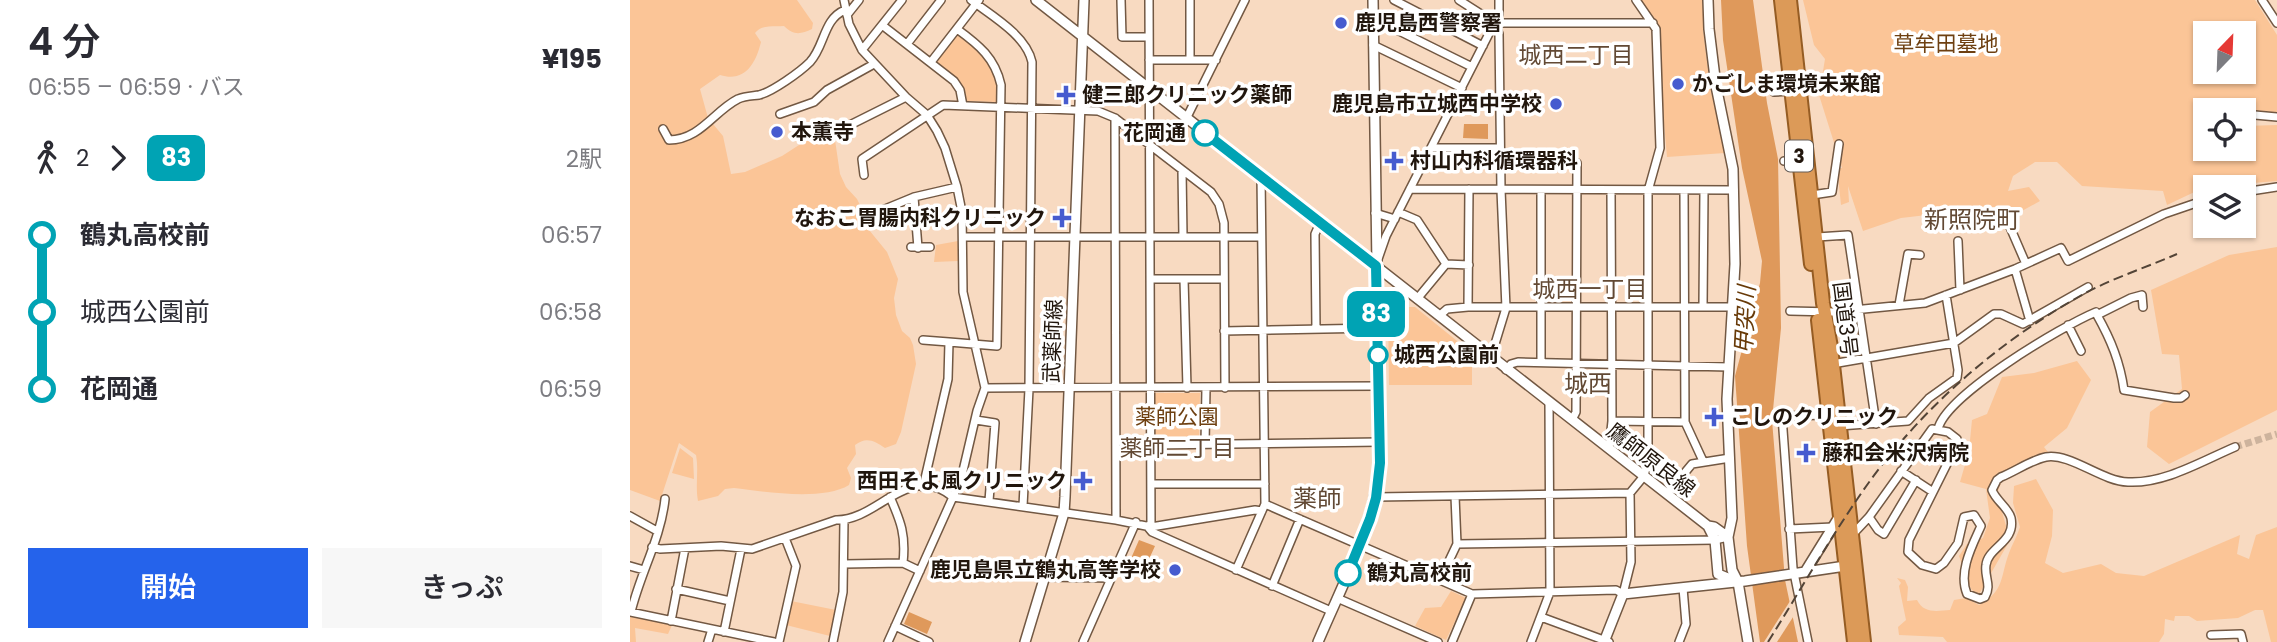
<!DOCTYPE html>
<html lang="ja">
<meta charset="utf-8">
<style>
:root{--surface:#fff;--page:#f7f7f7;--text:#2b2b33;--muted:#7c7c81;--accent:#2563eb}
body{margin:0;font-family:Poppins,"Noto Sans JP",sans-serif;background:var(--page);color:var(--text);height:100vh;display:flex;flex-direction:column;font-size:26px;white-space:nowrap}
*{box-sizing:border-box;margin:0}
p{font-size:23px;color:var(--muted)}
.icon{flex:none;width:38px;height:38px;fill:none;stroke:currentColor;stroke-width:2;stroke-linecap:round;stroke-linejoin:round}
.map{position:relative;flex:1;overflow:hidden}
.details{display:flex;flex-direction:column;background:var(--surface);width:630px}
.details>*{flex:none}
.badge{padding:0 14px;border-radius:10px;font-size:24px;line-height:46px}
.needle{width:46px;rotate:23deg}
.controls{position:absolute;left:1563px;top:21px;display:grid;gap:14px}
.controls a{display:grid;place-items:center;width:63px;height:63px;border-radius:0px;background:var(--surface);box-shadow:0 2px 5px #0004;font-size:35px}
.map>.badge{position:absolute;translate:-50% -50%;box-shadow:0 0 0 4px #fff}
.legs{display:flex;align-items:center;gap:10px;height:77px;padding:0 28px;font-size:23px}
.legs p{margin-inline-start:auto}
.summary{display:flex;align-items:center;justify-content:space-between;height:119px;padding:0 28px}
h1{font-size:38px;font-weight:600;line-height:52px}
.cta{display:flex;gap:14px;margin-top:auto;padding:14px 28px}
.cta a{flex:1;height:80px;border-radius:0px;background:var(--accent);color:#fff;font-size:28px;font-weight:600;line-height:80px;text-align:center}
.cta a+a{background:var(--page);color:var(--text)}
ul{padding:0 28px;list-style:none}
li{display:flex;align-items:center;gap:24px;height:77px;font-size:26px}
li i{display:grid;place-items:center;width:10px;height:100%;margin:0 9px;background:currentColor}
li i::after{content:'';width:18px;height:18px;margin:-9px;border:5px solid;border-radius:50%;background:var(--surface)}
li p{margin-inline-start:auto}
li:first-child i{background:linear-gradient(#0000 50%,currentColor 0)}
li:last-child i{background:linear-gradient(currentColor 50%,#0000 0)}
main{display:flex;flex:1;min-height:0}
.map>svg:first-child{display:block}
.green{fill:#fbc597;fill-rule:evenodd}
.water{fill:#df995b}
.pier{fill:#f8dac1}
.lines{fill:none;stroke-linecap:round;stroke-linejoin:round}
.minor-tunnel{stroke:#cdb39d;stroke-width:7;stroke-dasharray:7 3.5;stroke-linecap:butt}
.minor-casing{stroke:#725843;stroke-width:10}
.tertiary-casing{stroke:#725843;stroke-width:12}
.trunk-casing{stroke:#955c23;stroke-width:16}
.minor{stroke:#fff;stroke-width:7}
.tertiary{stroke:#fff;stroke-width:9}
.trunk{stroke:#dc9a58;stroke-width:12}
.rail{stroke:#534437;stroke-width:2;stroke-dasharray:10 5;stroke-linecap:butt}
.line-1-casing{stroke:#fff;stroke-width:16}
.line-1{stroke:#00a3b4;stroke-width:10}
.poi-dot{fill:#465bcf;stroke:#fff;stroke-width:2.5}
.stop-1-dot{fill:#fff;stroke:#00a3b4;stroke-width:3.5}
.labels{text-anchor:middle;stroke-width:7;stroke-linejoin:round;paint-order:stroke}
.shield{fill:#fff;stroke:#645c56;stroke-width:2}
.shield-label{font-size:19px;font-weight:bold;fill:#21160d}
.poi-label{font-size:21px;font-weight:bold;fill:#21160d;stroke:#fff;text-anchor:start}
.park-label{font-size:21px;fill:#6e4011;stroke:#fff}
.stop-label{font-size:21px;font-weight:bold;fill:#21160d;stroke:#fff;text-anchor:start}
.street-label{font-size:21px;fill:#21160d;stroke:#fff}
.neighbourhood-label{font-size:23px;fill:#624934;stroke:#fff}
.water-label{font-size:23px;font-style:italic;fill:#683a08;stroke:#fff}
.quarter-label{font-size:24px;fill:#624934;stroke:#fff}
</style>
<main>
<section class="details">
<div class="summary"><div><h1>4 分</h1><p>06:55 – 06:59 · バス</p></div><b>¥195</b></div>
<div class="legs"><svg class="icon" aria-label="walk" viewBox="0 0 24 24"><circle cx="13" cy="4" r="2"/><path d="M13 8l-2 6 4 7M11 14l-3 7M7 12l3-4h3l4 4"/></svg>2<svg class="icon" aria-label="forward" viewBox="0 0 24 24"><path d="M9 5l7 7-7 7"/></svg><b class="badge" style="background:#00a3b4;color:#fff">83</b><p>2駅</p></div>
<ul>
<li><i style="color:#00a3b4"></i><b>鶴丸高校前</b><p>06:57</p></li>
<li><i style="color:#00a3b4"></i><span>城西公園前</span><p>06:58</p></li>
<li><i style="color:#00a3b4"></i><b>花岡通</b><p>06:59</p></li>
</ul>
<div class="cta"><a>開始</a><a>きっぷ</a></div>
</section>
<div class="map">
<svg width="1647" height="642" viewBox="0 0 1647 642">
<rect width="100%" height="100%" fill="#f8dac1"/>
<!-- green -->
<path class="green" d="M0,0H167L183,23L182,29C171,34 164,36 154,26C144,27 132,24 125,33L131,42C126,63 115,83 90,75L70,89L78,118L93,136L101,174L115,172L152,156L183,136L195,135L205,140L210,174L216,187L227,199L232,209L235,225L257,252L268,279L264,298L266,315L272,331L280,338L283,345L286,364L271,432L266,444L255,448C245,441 236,436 225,445L226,454L217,468L221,478L219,485C193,501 135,492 104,488L95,489L88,496L68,501C65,485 69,471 66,455L49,443L30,501L0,490Z
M1010,0H1073V29L1080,87L1095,153L1037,157L1025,22Z
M1173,0H1625L1647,35V114H1614V110H1575V124L1570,126L1575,128V149H1614V126L1647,125V181L1575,187L1537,205L1533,191L1452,186L1427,162H1405L1383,176L1378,191L1399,187L1410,201L1365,226L1340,224L1314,213L1271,218L1233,231L1218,186L1219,202L1211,205L1208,176L1209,168H1212L1189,95L1195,59L1184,45ZM1575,33H1614V72H1575Z
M329,33C349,49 375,74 366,102L334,101L329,82L306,62V59L326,34Z
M328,241V261L304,262L306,245Z
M1647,247V410L1539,464L1517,447L1520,412L1552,389L1549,355L1532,354L1521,290L1599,255Z
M758,307H785L842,353V385H759Z
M1447,361L1461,380L1437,428L1414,447L1422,457L1374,475L1367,494L1380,540L1348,596L1341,589L1329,556L1337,544L1353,538L1360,518L1356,489L1330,482L1339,451L1342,420L1357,414L1372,377L1404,373Z
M525,393H570L569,441H525Z
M50,448L63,458L64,479L42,473Z
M1406,479L1423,510L1422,536L1415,563L1433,573L1471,564L1486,573L1514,576L1610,535L1607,554L1619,559L1626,535L1647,527V642H1641L1633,610H1625L1608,618L1567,621L1559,616H1545L1544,621L1535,619L1534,634L1529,642H1317L1313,637L1269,635L1268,627L1276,620L1269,586L1271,583L1267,578L1275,580L1278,587L1277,601L1287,600C1294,614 1307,611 1320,610L1324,600L1336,598L1349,605C1375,591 1370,577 1379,553C1382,545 1387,536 1390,527L1383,503L1384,486Z
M821,591L836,598L816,640L785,626L795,608L811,607Z
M161,601L206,610L200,636L156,625Z
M0,616L42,625L38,634L5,628L6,642H0Z"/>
<!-- water -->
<path class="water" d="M1091,0H1123L1137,103L1148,159L1151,328L1142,420L1155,580L1168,642H1130L1117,546L1105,376L1130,283L1132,261L1112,168L1093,40Z
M834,124H858V139L833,138Z
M509,540L525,546L514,570L499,563Z
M279,612L302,622L297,634L274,624Z"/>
<!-- pier -->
<path class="pier" d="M1162,598L1165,614L1147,642H1134Z"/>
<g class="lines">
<!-- minor-tunnel -->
<path class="minor-tunnel" d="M1605,447L1647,434"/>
<defs>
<path id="minor" d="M341,0C362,16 396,35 402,62L399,389L393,506
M491,0L492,37H519
M519,0L521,527
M764,0L853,46
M829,0L865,23H1023
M1632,0L1647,23
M217,15L229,0
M743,18L842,67
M252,25L324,81L330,90L333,106
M277,44L311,0
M743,45L832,88
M232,50L272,0
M560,59V0
M519,60H586
M301,62L349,0
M1144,92L1161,91
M150,114L184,102L197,90L244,64
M1614,114L1647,117
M485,118L486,520
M556,119L615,0
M222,124L276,97
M33,129L39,140C70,140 84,111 108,99C115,96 122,96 129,95C142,92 170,72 180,62C195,46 193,19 215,10
M802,148H870
M1154,161L1169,160
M552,170L553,237
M234,175L232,159L313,105L468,111L485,118L581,192L589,204L594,223L595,388
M780,189L1104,190
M1054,191L1055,422L1073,461
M1614,192L1647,187
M1182,195L1202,192L1209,144
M284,197L288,248
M768,212L787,220L816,264
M745,213L765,219
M248,215L250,211L284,197L327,187
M1380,227L1396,264
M333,237H630
M1187,237L1218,235L1246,424
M1328,241L1330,290
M281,247H300
M748,259L756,236L869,14V0
M1385,269L1400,321
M521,279H594
M554,279L557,388
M787,299L816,264L839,265
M1269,305L1278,254L1290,255
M1073,306L1074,191
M838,307L839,189
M1160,311L1203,312L1295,303L1385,269L1431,248L1438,261L1534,214L1575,200
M1467,315C1481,340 1490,362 1494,390L1544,398H1551L1555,395
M809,316L817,309L838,307H1103
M1438,325L1451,351
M686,329L685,234L690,223
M594,331L747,328
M293,340L319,342
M861,357L876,308L871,190L869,34L865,23
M911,362V190
M1202,364L1324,343L1364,314H1371L1393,324L1458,287
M876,370L881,364L888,362L1099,367
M355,388L749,386
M346,420L365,423L359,501
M942,420L946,412L947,163
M982,421L1055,422
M1209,426L1278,421L1299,398L1327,378L1328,370L1316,295
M1308,429C1316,395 1432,326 1466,312L1467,315L1501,298L1512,295L1513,307
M575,444L576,388
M520,445L750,442
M979,449L982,421L981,191
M1271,471L1303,492
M521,484H635
M293,487L318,379L319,342L367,346L371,85C365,58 349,45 327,29
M1037,494L1062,464L1100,458
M825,496L827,544
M260,497C271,522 276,535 273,563
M746,497L1000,493L1014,476L1018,460V191L1030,148L1026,29L1006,0
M635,504L842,594L986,590L993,594L1001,562L1000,493
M0,516L27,531
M1239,517L1248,530L1254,534L1286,480
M517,526L522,532L701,611
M1159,529L1203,527
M1222,535L1239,517L1302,429L1318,432L1327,439L1326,446L1279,540L1278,552L1292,565L1306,569L1314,563L1328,543L1334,517L1344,515L1351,526C1342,546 1328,572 1337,594L1350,599L1355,597C1362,585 1354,577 1356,565C1358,547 1386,542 1381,518C1378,507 1366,501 1362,490L1367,480L1371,477C1386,471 1401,460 1416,457C1441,453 1471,481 1498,482C1534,484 1572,461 1605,447
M22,547L30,549L91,546L122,549L206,520C248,521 278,461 323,497L332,475L347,411L355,388L333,292L332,212L327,187L315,148L307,131L297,115L276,97L232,50L219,24L214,0
M214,564L273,563L290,571
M0,566L14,570
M606,570L635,504L631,176
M414,577L481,578
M810,580L827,544L1085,540L1098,537
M642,586L670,519
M46,589L100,601
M707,598L808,642
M0,612L144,642
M1,612C10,574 31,538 35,499
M911,617L979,642
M41,621L55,548
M265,626L299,642
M94,632L111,549
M1581,635L1611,634L1613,642
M78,642L82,629
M149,642L166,566L155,538
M203,642L213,592L214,520
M258,642L323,497L486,520L521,527L625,510L632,511
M453,642L506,522
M822,642L842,594
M901,642L920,592L919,402
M1049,642L1056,624L1053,588
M1178,642L1163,568L1152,416L1199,415"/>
<path id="tertiary" d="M406,0L1078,526L1084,527L1098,537
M1078,0L1079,29L1086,86L1103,169L1105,264L1097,399L1102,518L1098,537L1102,570L1108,582L1118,642
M1078,526L1085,540L1088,574L1105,581
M1175,572L1209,517
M395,642L434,513L435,497L454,0
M688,642C713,583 744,527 750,463L743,0
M974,642L993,594L1115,581L1222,565"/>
<path id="trunk" d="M1151,0L1181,264
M1160,0L1193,303L1201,347L1234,642
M1188,320L1224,642"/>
</defs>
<!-- minor casing -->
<use href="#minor" class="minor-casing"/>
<!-- tertiary casing -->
<use href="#tertiary" class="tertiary-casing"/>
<!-- trunk casing -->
<use href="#trunk" class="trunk-casing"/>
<!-- minor -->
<use href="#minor" class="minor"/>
<!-- tertiary -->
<use href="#tertiary" class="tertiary"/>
<!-- trunk -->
<use href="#trunk" class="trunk"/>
<!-- rail -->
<path class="rail" d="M1138,642C1168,594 1196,545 1228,498C1284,415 1363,345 1450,296C1480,279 1515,268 1547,254"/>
</g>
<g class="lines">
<defs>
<path id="line-1" d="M575,133L746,266L750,463L746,498L740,519L718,573"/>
</defs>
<!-- line-1 casing -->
<use href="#line-1" class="line-1-casing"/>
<!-- line-1 -->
<use href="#line-1" class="line-1"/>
</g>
<!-- markers -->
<g class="poi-dot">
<circle cx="711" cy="23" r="7"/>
<circle cx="1048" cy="84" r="7"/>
<path d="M432.5 84.5h7v7h7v7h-7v7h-7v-7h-7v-7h7z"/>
<circle cx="926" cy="104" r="7"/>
<circle cx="147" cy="132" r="7"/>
<path d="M760.5 150.5h7v7h7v7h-7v7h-7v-7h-7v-7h7z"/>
<path d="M428.5 207.5h7v7h7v7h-7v7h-7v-7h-7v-7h7z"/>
<path d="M1080.5 406.5h7v7h7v7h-7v7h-7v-7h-7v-7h7z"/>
<path d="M1172.5 442.5h7v7h7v7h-7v7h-7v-7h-7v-7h7z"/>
<path d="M449.5 470.5h7v7h7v7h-7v7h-7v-7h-7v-7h7z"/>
<circle cx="545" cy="570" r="7"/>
</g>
<g class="stop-1-dot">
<circle cx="575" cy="133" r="12"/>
<circle cx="748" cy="355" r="9"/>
<circle cx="718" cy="573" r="12"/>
</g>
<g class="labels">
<!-- shield labels -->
<rect class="shield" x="1155" y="140.5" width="28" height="31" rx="5"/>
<g class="shield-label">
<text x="1169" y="163">3</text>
</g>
<!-- poi labels -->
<g class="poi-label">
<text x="725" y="30">鹿児島西警察署</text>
<text x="1062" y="91">かごしま環境未来館</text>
<text x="452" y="102">健三郎クリニック薬師</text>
<text x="912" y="111" text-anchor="end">鹿児島市立城西中学校</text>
<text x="161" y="139">本薫寺</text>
<text x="780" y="168">村山内科循環器科</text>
<text x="416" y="225" text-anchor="end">なおこ胃腸内科クリニック</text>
<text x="1100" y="424">こしのクリニック</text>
<text x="1192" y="460">藤和会米沢病院</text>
<text x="437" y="488" text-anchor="end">西田そよ風クリニック</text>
<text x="531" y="577" text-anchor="end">鹿児島県立鶴丸高等学校</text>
</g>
<!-- park labels -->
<g class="park-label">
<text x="1316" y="51">草牟田墓地</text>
<text x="547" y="424">薬師公園</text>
</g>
<!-- stop labels -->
<g class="stop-label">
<text x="556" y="140" text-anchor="end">花岡通</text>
<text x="764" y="362">城西公園前</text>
<text x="737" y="580">鶴丸高校前</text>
</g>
<!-- street labels -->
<g class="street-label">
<text transform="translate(1215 319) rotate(83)" y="7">国道3号</text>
<text transform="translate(423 341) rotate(-88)" y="7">武薬師線</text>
<text transform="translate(1021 460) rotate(38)" y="7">鷹師原良線</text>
</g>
<!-- neighbourhood labels -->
<g class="neighbourhood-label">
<text x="946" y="63">城西二丁目</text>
<text x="960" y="297">城西一丁目</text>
<text x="547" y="456">薬師二丁目</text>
</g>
<!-- water labels -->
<g class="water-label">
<text transform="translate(1115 320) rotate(-87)" y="8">甲突川</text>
</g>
<!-- quarter labels -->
<g class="quarter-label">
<text x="1342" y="228">新照院町</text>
<text x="958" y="392">城西</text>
<text x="687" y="507">薬師</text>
</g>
</g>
</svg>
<div class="controls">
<a><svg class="needle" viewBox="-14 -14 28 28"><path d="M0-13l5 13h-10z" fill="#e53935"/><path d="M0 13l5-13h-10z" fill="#7c7c81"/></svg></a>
<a><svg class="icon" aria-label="locate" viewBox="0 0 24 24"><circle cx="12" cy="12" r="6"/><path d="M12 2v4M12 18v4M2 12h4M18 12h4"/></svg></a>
<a><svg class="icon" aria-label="layers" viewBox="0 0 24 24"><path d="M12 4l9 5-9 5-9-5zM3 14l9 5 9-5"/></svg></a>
</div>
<b class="badge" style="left:746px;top:314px;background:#00a3b4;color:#fff">83</b>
</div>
</main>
